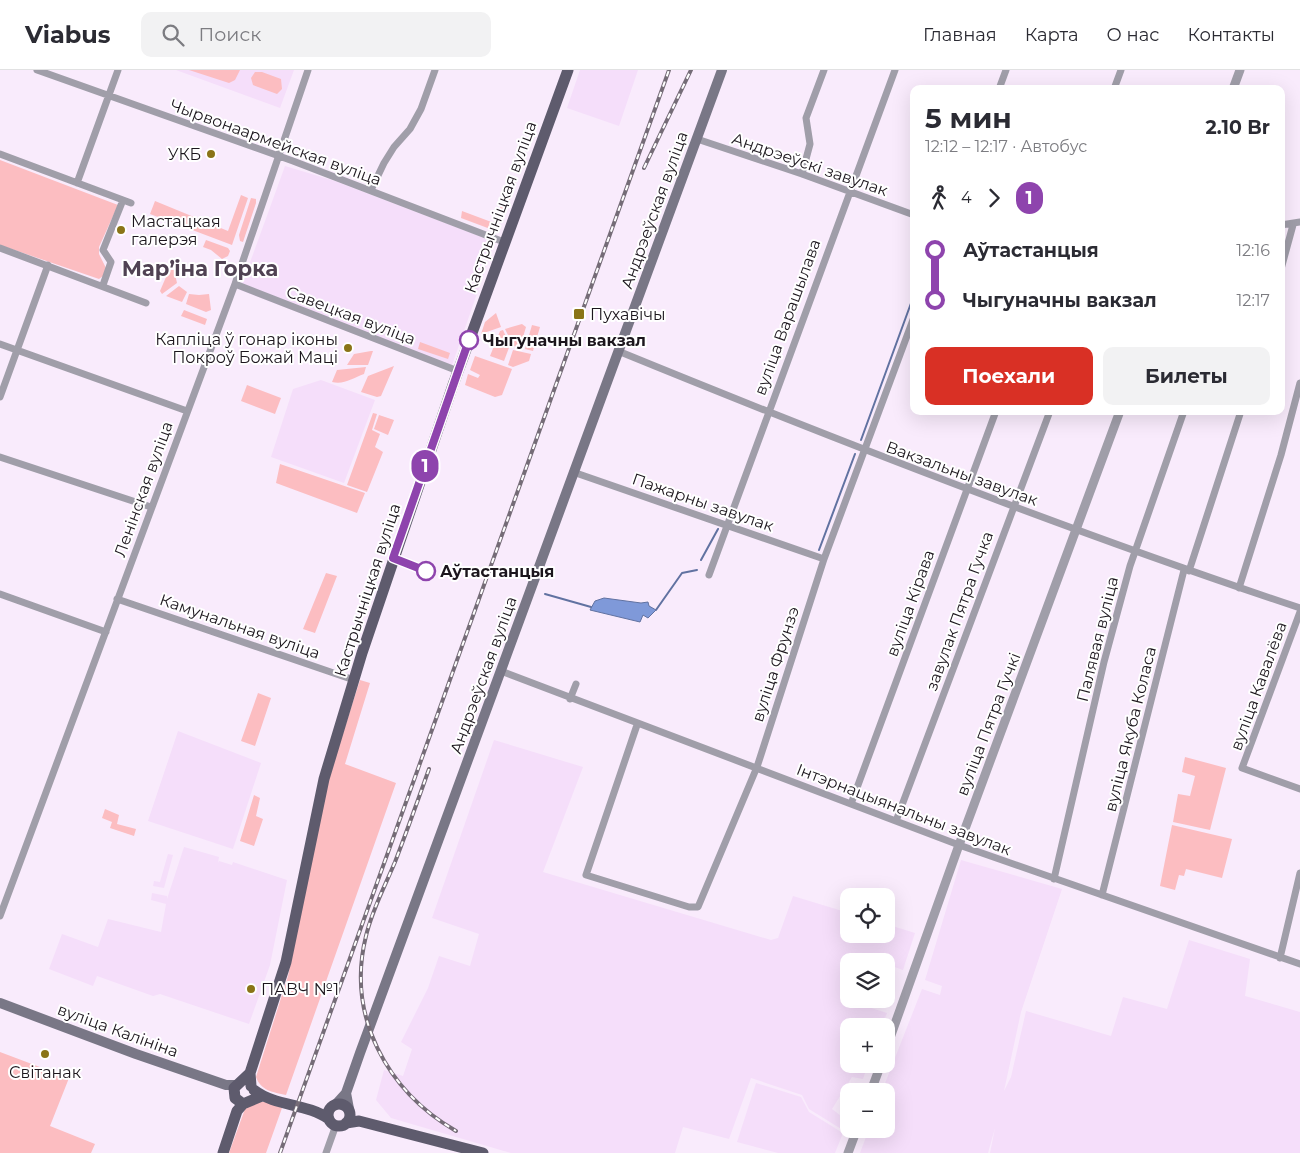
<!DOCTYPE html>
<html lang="ru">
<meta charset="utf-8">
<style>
:root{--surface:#fff;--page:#f2f2f3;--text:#2b2b33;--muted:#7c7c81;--line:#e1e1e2;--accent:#d93025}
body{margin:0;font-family:Montserrat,sans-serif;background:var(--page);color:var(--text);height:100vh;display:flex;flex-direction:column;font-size:19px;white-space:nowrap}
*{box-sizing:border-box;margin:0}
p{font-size:16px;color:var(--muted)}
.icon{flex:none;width:28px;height:28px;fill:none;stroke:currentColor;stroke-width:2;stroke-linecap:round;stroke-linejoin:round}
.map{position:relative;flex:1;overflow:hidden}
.sheet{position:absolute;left:910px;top:15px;width:375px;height:330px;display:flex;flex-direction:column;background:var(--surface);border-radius:10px;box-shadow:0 5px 20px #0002}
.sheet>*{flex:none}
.badge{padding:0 10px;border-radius:16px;font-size:18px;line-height:32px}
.fabs{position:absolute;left:840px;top:818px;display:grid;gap:10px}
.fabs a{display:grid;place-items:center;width:55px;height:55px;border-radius:10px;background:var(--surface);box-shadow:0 5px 20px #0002;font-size:25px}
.map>.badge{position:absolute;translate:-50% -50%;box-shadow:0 0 0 2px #fff}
.legs{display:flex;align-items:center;gap:8px;height:55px;padding:0 15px;font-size:16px}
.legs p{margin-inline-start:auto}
.head{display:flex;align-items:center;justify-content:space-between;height:85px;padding:0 15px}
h1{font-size:28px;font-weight:700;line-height:38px}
.cta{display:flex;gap:10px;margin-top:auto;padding:10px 15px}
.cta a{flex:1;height:58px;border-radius:10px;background:var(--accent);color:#fff;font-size:20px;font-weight:700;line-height:58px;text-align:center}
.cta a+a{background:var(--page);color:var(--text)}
ul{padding:0 15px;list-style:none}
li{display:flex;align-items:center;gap:18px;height:50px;font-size:19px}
li i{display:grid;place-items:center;width:8px;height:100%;margin:0 6px;background:currentColor}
li i::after{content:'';width:12px;height:12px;margin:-6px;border:4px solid;border-radius:50%;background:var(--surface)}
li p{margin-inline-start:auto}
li:first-child i{background:linear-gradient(#0000 50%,currentColor 0)}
li:last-child i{background:linear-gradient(currentColor 50%,#0000 0)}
header{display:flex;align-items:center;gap:30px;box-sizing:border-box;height:70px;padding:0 25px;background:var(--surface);border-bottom:1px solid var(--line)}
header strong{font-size:24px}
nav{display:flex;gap:28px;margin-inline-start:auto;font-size:18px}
.search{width:350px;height:45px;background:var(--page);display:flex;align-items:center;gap:12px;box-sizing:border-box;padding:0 18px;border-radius:10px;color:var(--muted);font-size:19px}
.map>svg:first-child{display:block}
.built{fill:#f5defa}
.green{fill:#fcbdc1}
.water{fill:#7f99d9;stroke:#6172a1}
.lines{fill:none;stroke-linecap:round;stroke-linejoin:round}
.stream{stroke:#6172a1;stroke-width:2}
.minor{stroke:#a09ea9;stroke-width:7}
.tertiary{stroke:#a09ea9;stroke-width:9}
.secondary{stroke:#797786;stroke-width:10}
.primary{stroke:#5e5b6d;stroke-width:11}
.rail-casing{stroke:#756c77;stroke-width:4}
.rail{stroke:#fff;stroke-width:2;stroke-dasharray:5.5;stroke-linecap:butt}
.line-1-casing{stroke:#fff;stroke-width:11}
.line-1{stroke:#8e44ad;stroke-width:8}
.poi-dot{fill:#8a7417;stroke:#fff;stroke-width:2}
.stop-1-dot{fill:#fff;stroke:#8e44ad;stroke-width:2.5}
.labels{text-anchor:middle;stroke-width:4;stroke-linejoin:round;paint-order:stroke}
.street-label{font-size:16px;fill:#1c161d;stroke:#fff}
.poi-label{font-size:16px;fill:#1c161d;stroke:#fff;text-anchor:start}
.stop-label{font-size:16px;font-weight:bold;fill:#1c161d;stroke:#fff;text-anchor:start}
.district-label{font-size:21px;font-weight:bold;fill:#504253;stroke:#fff}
</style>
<header>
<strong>Viabus</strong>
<div class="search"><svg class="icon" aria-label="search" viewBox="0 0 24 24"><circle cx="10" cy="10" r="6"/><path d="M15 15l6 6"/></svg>Поиск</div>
<nav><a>Главная</a><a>Карта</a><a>О нас</a><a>Контакты</a></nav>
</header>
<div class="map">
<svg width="1300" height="1083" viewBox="0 0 1300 1083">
<rect width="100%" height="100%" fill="#f9ebfc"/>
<!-- built -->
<path class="built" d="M176,0H294L280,38Z
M580,0H638L619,56L567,38Z
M285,96L335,111L495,172L450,301L240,220Z
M321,310L375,330L344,413L271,387L293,319Z
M178,661L261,693L233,779L148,751Z
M494,670L583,697L543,802L771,870L778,868L793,826L849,843V864H886V854L915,863L903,900L886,894V891H849L850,931L887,943L882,956H849V994H868L863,1009L852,1007L832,1039L849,1052L846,1062L809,1039L802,1025L751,1008L729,1069L683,1057L675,1083H511L391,1048L376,1030L384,1000L403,1006L412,979L401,972L428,918L439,886L470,896L479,864L432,848Z
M184,777L219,787L218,793L219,791L232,795L233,792L287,810L270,895L249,954L160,924L153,926L97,906L93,916L49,899L62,864L98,877L108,849L161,862L166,834L151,830L152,823L167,826V829Z
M168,784L173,785L164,818L153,816L154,811L160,812Z
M961,790L1062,819L1021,942L1004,1021L1011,1007L1026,941L1111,966L1123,927L1167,939L1189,870L1250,889L1245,926L1300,942V1083H990L995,1058L988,1083H860L869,1059H886V1021H882L922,919L940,925L942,916L925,910Z
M756,1013L801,1027L809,1042L843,1063L835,1083H778L737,1072Z"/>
<!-- green -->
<path class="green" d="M189,0H240L235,10L229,13Z
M255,2H262L281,9L282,19L277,24L253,15L251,8Z
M0,90L118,135L99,177V184L106,198L103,206L99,209L0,175Z
M511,107L517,109L503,149L497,147Z
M241,125L248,128L232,175L150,144L155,131L228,161Z
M251,128L256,129V133L243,172L240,171L239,165Z
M462,141L494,153L493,160L461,148Z
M206,170L228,178L230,181L228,186L222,189L211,180L203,177Z
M169,200H174L177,213L162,224L160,221Z
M179,216L187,222L182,232L166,226Z
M189,224L199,225L209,224L211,240L206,242L186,234Z
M184,240L207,249L205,255L181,246Z
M496,243L501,257L481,264L485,252Z
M522,254L526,257L521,274L516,277L513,275L505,259Z
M532,255L540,257L533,281L525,279Z
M503,260L510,275L504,291L490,286L500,261Z
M420,272L450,283L448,289L418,279Z
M513,280L531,284L529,291L513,297L508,295Z
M371,281H373L368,295H347L354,284Z
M475,286L512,299L502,325L495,327L465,315L468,304L478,308L480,305L470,300Z
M394,296L381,326L377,327L361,322L368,306Z
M366,297L364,304C353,308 344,315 332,312L337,300Z
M247,315L281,328L275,344L241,331Z
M373,343L377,344L372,360L380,364L375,377L383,382L367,422L347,415Z
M379,345L394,350L388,365L374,359Z
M280,394L365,423L357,443L276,413Z
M326,503L337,506L315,563L303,559Z
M360,610L370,613L345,694L396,713L286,1025C273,1022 261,1021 256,1007L288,906L328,710Z
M258,623L271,628L255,676L241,671Z
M1185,687L1226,698L1210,760L1173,752L1178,724L1190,726L1195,706L1182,702Z
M254,725L260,728L256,746L263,749L254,776L240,771Z
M105,739L119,745L117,754L136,759L134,766L110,758L112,752L102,748Z
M1172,755L1232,769L1222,808L1186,799L1184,806L1179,805L1175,820L1160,816Z
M0,982L69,1008L50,1056L95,1074L91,1083H0Z
M256,1032H266L282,1038L266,1083H229L245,1039Z"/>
<!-- water -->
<path class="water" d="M604,528L641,533L648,532L649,536L656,540L648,548L643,545L640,552L590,540L595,531Z"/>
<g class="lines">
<!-- stream -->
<path class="stream" d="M861,370L914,225
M819,480L855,384
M701,490L718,459
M545,524L591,537
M656,540L682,503L697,500"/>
<!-- minor -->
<path class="minor" d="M37,0L293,91L504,172
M999,19L1006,0
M1114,19L1121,0
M697,69L802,104L914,145
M0,84L131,133
M802,104L810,74L806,48L824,0
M77,113L118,0
M371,120L384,93L394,77L410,59L421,39L435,0
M1281,155L1300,152
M0,178L146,233
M1281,199L1293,155
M235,214L458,301
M103,215L111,192L103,180L123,130
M0,274L187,341
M618,281C843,373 1069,461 1300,538
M0,327L48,195
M0,387L151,437
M573,402L824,489
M1189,501L1241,341
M709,505L895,0
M1239,518L1281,385L1300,313
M0,524L106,562
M117,529L354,610
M1300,542L1242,698L1300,719
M501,601L959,775L1300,894
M570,629L576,614
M637,655L586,805L689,837H698L757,697L824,489L914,247
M851,734L996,341
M896,751L1050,341
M1054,809L1104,592L1130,496L1184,341
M1102,825L1184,500
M0,846L235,214L308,0
M1280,888L1300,803
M326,1083L336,1055"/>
<!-- tertiary -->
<path class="tertiary" d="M1233,19L1240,0
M886,979L959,775L1120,341
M871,1021L881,994
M848,1083L857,1059"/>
<!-- secondary -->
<path class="secondary" d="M0,933L136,984L226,1015H237
M336,1034L346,1023
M349,1039L346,1023L360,983L722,0"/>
<!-- primary -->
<path class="primary" d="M250,1003L234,1018L235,1028L243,1034L262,1026
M251,1016L250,1003L286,892L324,709L362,583L453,315L568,0
M254,1020C276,1037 307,1033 329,1049
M328 1045a11 11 0 1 1 22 0a11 11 0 1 1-22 0Z
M346,1053L359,1051L483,1083
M223,1083L237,1041L243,1034"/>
<defs>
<path id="rail" d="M644,98L691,0
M429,699C418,730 407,761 395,792C385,816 372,840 366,866C346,946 387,1021 456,1061
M280,1083L669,0"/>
</defs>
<!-- rail casing -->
<use href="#rail" class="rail-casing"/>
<!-- rail -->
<use href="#rail" class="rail"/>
</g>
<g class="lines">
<defs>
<path id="line-1" d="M426,501L393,488L469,270"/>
</defs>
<!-- line-1 casing -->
<use href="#line-1" class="line-1-casing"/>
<!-- line-1 -->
<use href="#line-1" class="line-1"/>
</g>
<!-- markers -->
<g class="poi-dot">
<circle cx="211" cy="84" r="5"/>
<circle cx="121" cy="160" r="5"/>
<rect x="573" y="238" width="12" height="12" rx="2.5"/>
<circle cx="348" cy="278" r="5"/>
<circle cx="251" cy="919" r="5"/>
<circle cx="45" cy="984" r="5"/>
</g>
<g class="stop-1-dot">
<circle cx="469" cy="270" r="9"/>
<circle cx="426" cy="501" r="9"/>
</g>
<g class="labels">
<!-- street labels -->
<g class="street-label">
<text transform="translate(276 72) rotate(20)" y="6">Чырвонаармейская вуліца</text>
<text transform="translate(810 94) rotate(19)" y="6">Андрэеўскі завулак</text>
<text transform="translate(500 137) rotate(-70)" y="6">Кастрычніцкая вуліца</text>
<text transform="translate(654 140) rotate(-70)" y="6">Андрэеўская вуліца</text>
<text transform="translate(351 245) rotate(21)" y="6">Савецкая вуліца</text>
<text transform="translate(787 247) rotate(-70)" y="6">вуліца Варашылава</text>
<text transform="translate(962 403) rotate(20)" y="6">Вакзальны завулак</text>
<text transform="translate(143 419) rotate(-70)" y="6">Ленінская вуліца</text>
<text transform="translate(703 432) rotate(19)" y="6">Пажарны завулак</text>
<text transform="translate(367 520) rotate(-72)" y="6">Кастрычніцкая вуліца</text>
<text transform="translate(910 533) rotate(-70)" y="6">вуліца Кірава</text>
<text transform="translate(959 541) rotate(-70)" y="6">завулак Пятра Гучка</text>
<text transform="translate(240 556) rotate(19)" y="6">Камунальная вуліца</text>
<text transform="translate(1097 569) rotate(-76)" y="6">Палявая вуліца</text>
<text transform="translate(775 594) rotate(-72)" y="6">вуліца Фрунзэ</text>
<text transform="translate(483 605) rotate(-70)" y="6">Андрэеўская вуліца</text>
<text transform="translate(1258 616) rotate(-70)" y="6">вуліца Кавалёва</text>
<text transform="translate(988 654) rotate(-69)" y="6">вуліца Пятра Гучкі</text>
<text transform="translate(1130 659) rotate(-76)" y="6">вуліца Якуба Коласа</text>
<text transform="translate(904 739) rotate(21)" y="6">Інтэрнацыянальны завулак</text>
<text transform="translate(118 960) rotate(20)" y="6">вуліца Калініна</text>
</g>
<!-- poi labels -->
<g class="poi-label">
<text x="201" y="90" text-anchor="end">УКБ</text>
<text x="131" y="157">Мастацкая<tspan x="131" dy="18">галерэя</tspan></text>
<text x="590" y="250">Пухавічы</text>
<text x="338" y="275" text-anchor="end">Капліца ў гонар іконы<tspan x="338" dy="18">Покроў Божай Маці</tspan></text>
<text x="261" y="925">ПАВЧ №1</text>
<text x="45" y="1008" text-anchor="middle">Світанак</text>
</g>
<!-- stop labels -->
<g class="stop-label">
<text x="483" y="276">Чыгуначны вакзал</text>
<text x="440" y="507">Аўтастанцыя</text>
</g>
<!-- district labels -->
<g class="district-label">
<text x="200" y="206">Марʼіна Горка</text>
</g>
</g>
</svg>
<div class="fabs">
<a><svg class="icon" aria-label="locate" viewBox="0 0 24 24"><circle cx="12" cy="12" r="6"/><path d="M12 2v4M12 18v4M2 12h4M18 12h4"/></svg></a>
<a><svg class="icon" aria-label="layers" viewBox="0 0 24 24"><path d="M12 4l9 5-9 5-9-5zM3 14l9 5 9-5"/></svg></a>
<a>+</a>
<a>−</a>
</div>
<b class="badge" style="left:425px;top:396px;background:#8e44ad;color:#fff">1</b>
<section class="sheet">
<div class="head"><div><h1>5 мин</h1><p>12:12 – 12:17 · Автобус</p></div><b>2.10 Br</b></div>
<div class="legs"><svg class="icon" aria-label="walk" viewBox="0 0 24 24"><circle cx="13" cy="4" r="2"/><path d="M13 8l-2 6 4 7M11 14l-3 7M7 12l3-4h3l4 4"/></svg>4<svg class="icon" aria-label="forward" viewBox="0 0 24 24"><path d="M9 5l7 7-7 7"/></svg><b class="badge" style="background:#8e44ad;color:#fff">1</b></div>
<ul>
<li><i style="color:#8e44ad"></i><b>Аўтастанцыя</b><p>12:16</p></li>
<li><i style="color:#8e44ad"></i><b>Чыгуначны вакзал</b><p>12:17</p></li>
</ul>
<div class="cta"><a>Поехали</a><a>Билеты</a></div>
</section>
</div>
